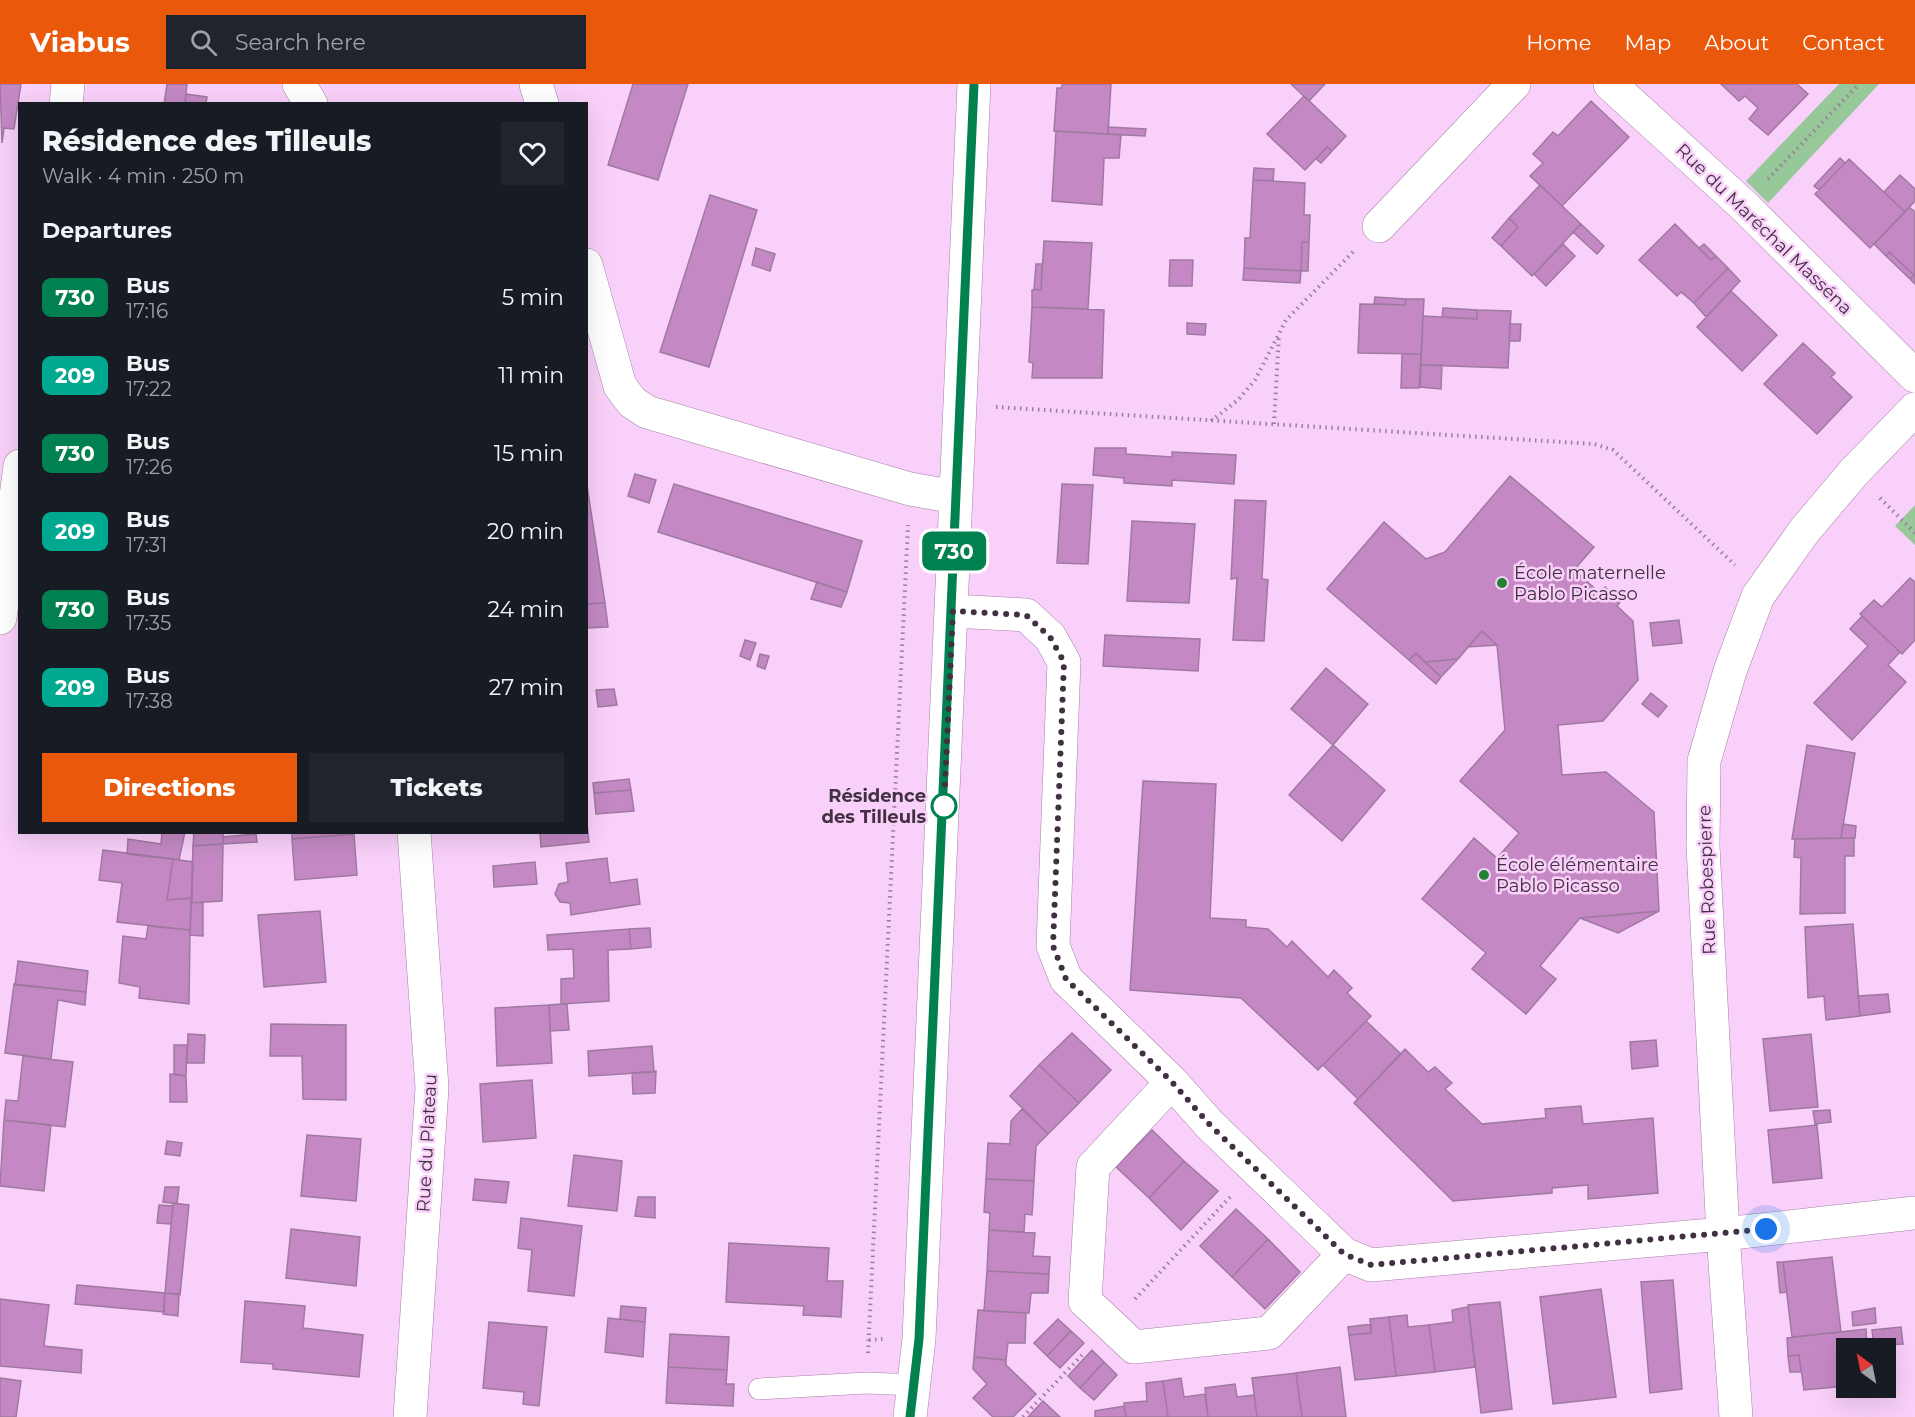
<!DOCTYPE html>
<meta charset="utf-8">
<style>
:root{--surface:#171b24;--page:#20242c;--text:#f1f3f6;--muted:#9ea1a6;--accent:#ea580c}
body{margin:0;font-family:Montserrat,sans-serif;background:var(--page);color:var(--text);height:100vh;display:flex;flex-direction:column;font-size:22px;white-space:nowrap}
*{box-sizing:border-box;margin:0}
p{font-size:20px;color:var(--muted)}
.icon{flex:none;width:33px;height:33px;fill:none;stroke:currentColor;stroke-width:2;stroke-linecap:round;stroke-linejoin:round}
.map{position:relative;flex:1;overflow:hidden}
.side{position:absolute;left:18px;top:18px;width:570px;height:732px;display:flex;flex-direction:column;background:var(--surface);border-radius:0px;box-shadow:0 6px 24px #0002}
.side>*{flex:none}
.badge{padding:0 12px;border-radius:9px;font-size:21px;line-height:39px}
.needle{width:39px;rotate:327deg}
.fabs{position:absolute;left:1836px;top:1254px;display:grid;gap:12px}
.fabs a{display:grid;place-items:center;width:60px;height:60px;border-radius:0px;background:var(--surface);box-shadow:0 6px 24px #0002;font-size:30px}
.you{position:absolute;width:30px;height:30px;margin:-15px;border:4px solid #fff;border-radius:50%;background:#1a73e8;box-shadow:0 0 0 9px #1a73e833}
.map>.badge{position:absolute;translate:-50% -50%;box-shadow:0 0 0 3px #fff}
h2{padding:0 24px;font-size:22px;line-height:54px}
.round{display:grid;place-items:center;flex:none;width:63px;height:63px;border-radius:0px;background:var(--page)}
.head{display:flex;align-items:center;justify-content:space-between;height:102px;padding:0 24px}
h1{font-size:28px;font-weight:800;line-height:45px}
.primary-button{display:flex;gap:12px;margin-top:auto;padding:12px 24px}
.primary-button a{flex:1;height:69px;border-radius:0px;background:var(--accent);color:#fff;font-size:24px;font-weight:800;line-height:69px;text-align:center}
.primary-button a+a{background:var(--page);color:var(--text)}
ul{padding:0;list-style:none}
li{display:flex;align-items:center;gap:18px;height:78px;padding:0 24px}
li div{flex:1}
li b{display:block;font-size:22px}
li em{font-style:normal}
li .badge{min-width:66px;font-weight:700;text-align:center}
header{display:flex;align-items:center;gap:36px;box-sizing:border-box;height:84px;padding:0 30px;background:var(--accent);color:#fff}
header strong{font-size:28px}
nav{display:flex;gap:33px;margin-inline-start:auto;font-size:21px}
.search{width:420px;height:54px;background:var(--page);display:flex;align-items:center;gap:15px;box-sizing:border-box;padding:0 21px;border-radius:0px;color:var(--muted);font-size:22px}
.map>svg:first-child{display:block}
.green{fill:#96c899}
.building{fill:#c489c5;stroke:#9f799f;stroke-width:1.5}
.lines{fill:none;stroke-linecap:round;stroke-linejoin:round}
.lane-casing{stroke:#a680a6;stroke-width:22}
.street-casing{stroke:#a680a6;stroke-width:34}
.path{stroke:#9a7e9a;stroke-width:4;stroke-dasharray:1.5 4.5;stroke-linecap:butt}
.lane{stroke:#fff;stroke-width:21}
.street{stroke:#fff;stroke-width:33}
.line-casing{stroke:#fff;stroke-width:14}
.line{stroke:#00814f;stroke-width:9}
.walk{stroke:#413041;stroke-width:6;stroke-dasharray:0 10.8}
.poi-dot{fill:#228234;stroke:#f9d0f9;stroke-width:2}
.stop-dot{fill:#fff;stroke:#00814f;stroke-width:3}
.labels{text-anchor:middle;stroke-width:5;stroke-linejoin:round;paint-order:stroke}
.street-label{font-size:18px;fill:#413041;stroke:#f9d0f9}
.poi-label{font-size:18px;fill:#413041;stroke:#f9d0f9;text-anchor:start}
.stop-label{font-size:18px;font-weight:bold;fill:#413041;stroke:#f9d0f9;text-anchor:end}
</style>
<header>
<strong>Viabus</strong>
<div class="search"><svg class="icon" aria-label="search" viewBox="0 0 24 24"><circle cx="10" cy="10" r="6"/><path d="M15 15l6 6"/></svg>Search here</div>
<nav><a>Home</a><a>Map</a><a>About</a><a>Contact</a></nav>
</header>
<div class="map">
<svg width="1915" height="1333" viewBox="0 0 1915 1333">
<rect width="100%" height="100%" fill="#f9d0f9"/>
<!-- green -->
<path class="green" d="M1839,0H1879L1768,119L1746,97Z
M1915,421V461L1895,442Z"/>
<!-- building -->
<path class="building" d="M0,0H21L14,45L4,44L2,59Z
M167,0H187L185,20H164Z
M633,0H688L658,96L608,81Z
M1062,0H1111L1108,50L1054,47L1057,4H1062Z
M1291,0H1325L1309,17Z
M1721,0H1797L1808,10L1768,51L1749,35L1758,24L1745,12L1739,17Z
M186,10L207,13L206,20H185Z
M1304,12L1346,52L1332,67L1327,63L1305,86L1267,50Z
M1591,17L1629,53L1562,122L1530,92L1543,79L1533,70L1553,48L1558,52Z
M1108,43L1146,45L1145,52L1108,50Z
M1056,47L1121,51L1119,74H1104L1102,121L1052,117Z
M1327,63L1332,67L1321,79L1316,75Z
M1840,74L1845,79L1819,106L1814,102Z
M1849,75L1905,128L1870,164L1815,110Z
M1254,84L1274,85L1273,97L1253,96Z
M1900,91L1915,105V117L1905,128L1884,108Z
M1253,96L1305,99L1304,131H1310L1309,158H1302L1301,187L1244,184L1245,154H1250Z
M1540,101L1581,140L1532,192L1501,162L1518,143L1509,134Z
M710,111L757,126L709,283L660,268Z
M1909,123L1915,128V200L1910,195L1914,191L1889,168L1886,172L1874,160Z
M1509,134L1518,143L1501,162L1492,154Z
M1581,140L1604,162L1597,170L1573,148Z
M1675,140L1711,176L1716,172L1728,184L1694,219L1681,208L1677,212L1639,176Z
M1044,157L1092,159L1088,225L1032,223V206H1041Z
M1302,158H1309L1308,187H1301Z
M1563,160L1575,172L1546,202L1534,190Z
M1704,160L1716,172L1711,176L1699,164Z
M756,164L775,170L770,187L752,181Z
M1889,168L1914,191L1910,195L1886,172Z
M1170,176H1193L1192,202H1169Z
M1036,180H1042L1041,206L1034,205Z
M1244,184L1301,187L1300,199L1243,196Z
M1728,184L1740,197L1706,233L1694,219Z
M1731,207L1777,251L1742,287L1697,243Z
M1375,213L1406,215L1405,221L1374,220Z
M1406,215H1424L1421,270L1358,269L1360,220L1405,221Z
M1032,223L1104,226L1102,294H1032L1033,279L1029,278Z
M1443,224L1477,226V235L1442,233Z
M1477,226L1511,227L1508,284L1421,281L1423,232L1477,235Z
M1187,239L1206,240L1205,251L1187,250Z
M1510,240H1521L1520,257H1509Z
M1803,259L1835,289L1831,293L1852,313L1817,350L1764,300Z
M1402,270H1421L1419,304H1401Z
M1421,281H1442L1441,305L1420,303Z
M1095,364H1126V370L1172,373V368L1236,371L1234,400L1172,396V402L1124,399V394L1093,391Z
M635,390L656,396L649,419L628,412Z
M1510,392L1594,463L1574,486L1600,509L1605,503L1621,517L1617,522L1633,537L1638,596L1603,637L1558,641L1562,691L1606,688L1654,728L1659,827L1580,834L1540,882L1556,895L1526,930L1472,885L1486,869L1422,815L1474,754L1497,774L1519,749L1460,697L1505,646L1497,561L1482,547L1458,575L1425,578L1416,569L1409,576L1327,505L1384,438L1426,475L1445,468Z
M586,395L605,519L586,520Z
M674,400L862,457L847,508L658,448Z
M1062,400L1093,401L1088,480L1057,479Z
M1235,416L1266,417L1262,495L1268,496L1264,557L1233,556L1237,494L1231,495Z
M1132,437L1195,440L1189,519L1127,517Z
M1910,494L1915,498V556L1902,570L1860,530L1874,516L1882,523Z
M817,498L847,508L841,523L811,515Z
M605,519L608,543L587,544L586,520Z
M1862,532L1900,568L1888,581L1906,598L1852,656L1814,619L1868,562L1850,545Z
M1679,536L1682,559L1653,562L1650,539Z
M1482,547L1497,561L1468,563Z
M1105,551L1200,555L1198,587L1103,582Z
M745,556L756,559L750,576L740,572Z
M1416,569L1441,593L1436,600L1409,576Z
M760,570L769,572L765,585L757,582Z
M1458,575L1441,593L1425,578Z
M1326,584L1368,620L1333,661L1291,625Z
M614,605L617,621L598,623L596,606Z
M1651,609L1667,622L1658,633L1642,620Z
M1333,661L1385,706L1342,757L1289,711Z
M1807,661L1855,669L1841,754L1792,755Z
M629,695L631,706L594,709L593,699Z
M1143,697L1216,700L1210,834L1246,836V843L1268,845L1287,863L1292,857L1328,893L1334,886L1352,904L1347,909L1371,932L1318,986L1241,914L1130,906Z
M631,706L634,727L596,730L594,709Z
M586,730L589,758L541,763L540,748H586Z
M1843,740L1856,742L1855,754H1841Z
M162,748H185L179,776L127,770L128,755L161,760Z
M194,748H223V760L193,762Z
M292,748H354V750L292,755Z
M256,750L257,758L223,760V753Z
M354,750L357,791L295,796L292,755Z
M1854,754V772H1845V829L1800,830L1801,774L1794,773L1795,755Z
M223,760L222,817L191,819L193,762Z
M103,766L173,775L167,816L192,814L190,846L117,838L122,799L99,796Z
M607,774L610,799L637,795L640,820L571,831L570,819L560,818L555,810L559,800L568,798L566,779Z
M173,775L193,778L192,814L167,816Z
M535,778L537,800L494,803L493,782Z
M203,818V852L190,851L191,819Z
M320,827L326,898L264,903L258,831Z
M1659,827L1618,849L1580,834L1640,829Z
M1853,840L1860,932L1826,936L1824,912L1808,914L1805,843Z
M148,842L190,846L189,920L139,914L140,903L119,899L123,852L146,855Z
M650,844L651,863L631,865L629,845Z
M629,845L631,865L608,866L609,917L561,920V895L574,894L573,865L548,866L547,851Z
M18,877L88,887L86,908L15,901Z
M14,900L86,908L85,921L58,916L51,975L5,969Z
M1888,910L1890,928L1860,932L1858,912Z
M561,920H567L569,946L550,947L549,921Z
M549,921L552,979L497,982L495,924Z
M1366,937L1401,970L1358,1015L1323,981Z
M271,940L346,941V1016L303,1015L302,972H270Z
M1072,949L1111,986L1079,1019L1039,981Z
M188,950L205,951L204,979H187Z
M1811,950L1818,1023L1770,1027L1763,955Z
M1656,956L1658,982L1632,985L1630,958Z
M174,961H187L186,992L174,990Z
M652,962L654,988L589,992L588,967Z
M1405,965L1428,988L1435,983L1452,999L1445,1005L1482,1040L1546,1034L1545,1025L1581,1022L1583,1040L1653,1034L1658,1109L1588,1115V1101L1552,1104V1109L1453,1117L1354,1019Z
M23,972L73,978L65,1043L4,1036L6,1016L18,1017Z
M1039,981L1079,1019L1048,1050L1010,1012Z
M656,987L655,1009L633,1010L632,989Z
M170,990L186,992L187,1018H170Z
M532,996L536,1054L483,1058L480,1000Z
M1022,1025L1048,1050L1036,1062L1034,1097L986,1095L988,1059L1010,1060L1011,1037Z
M1830,1026L1831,1038L1815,1040L1813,1027Z
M4,1036L51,1041L44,1107L0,1102Z
M1817,1041L1822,1094L1773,1099L1768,1046Z
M1152,1046L1184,1077L1149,1114L1116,1083Z
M307,1051L361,1055L356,1117L301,1112Z
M167,1057L182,1059L180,1072L165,1070Z
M574,1071L622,1077L617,1127L568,1122Z
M1184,1077L1218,1107L1181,1146L1149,1114Z
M475,1095L509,1098L506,1119L473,1116Z
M986,1095L1034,1097L1032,1131L1025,1130L1024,1148L989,1146L990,1129L984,1128Z
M165,1103H179L177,1120L163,1118Z
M638,1113H655V1134L635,1132Z
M173,1119L189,1121L180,1211L165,1209Z
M159,1121L173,1122L171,1140L157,1139Z
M1236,1125L1268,1155L1232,1193L1200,1162Z
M521,1134L582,1142L574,1212L528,1207L532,1166L518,1164Z
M291,1145L360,1153L356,1202L286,1194Z
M989,1146L1035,1149L1033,1172L1050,1173L1049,1190L987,1187Z
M1268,1155L1300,1188L1265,1225L1232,1193Z
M729,1159L829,1164L827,1197H843L841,1233L803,1231L804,1222L726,1218Z
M1832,1173L1841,1248L1792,1253L1783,1178Z
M1777,1178H1783L1787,1208L1780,1209Z
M987,1187L1049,1190L1048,1209H1031L1029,1229L984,1227Z
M1673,1196L1682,1305L1650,1309L1641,1198Z
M77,1201L165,1209L164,1228L75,1220Z
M1601,1205L1616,1313L1553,1320L1540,1213Z
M165,1209L179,1210L178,1232L163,1230Z
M0,1215L49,1221L44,1262L82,1266L81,1289L0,1282Z
M245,1217L305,1222L303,1244L363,1251L359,1293L273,1285V1280L241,1278Z
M1500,1218L1512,1325L1481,1329L1468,1221Z
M621,1222L646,1224L645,1238L620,1235Z
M1468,1223L1475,1283L1435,1288L1429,1241L1453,1238L1452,1226Z
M1875,1224L1876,1239L1853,1242L1852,1228Z
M978,1226L1026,1229L1025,1259H1008L1006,1276L974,1273Z
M1407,1231L1408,1243L1429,1241L1435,1288L1396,1292L1389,1233Z
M1389,1233L1396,1292L1355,1296L1349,1251L1371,1249L1370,1235Z
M608,1234L645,1238L643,1273L605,1268Z
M1058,1235L1071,1247L1047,1272L1034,1259Z
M489,1238L547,1243L539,1322L523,1320L524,1308L483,1304Z
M1371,1240V1249L1349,1251L1348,1243Z
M1901,1243L1903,1260L1874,1262L1872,1246Z
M1866,1245L1867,1264H1846V1302L1804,1306L1799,1271L1788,1272L1787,1254Z
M1071,1247L1084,1259L1060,1284L1047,1272Z
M670,1250L729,1253L727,1286L668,1283Z
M1092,1266L1104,1278L1080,1304L1068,1292Z
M1799,1271L1801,1288H1790L1788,1272Z
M974,1273L1006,1276V1281L1036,1310L1013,1333H993L973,1314L987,1300L973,1285Z
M1104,1278L1117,1291L1094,1316L1080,1304Z
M668,1283L727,1286L726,1300H734L733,1322L666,1319Z
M1340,1283L1346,1333H1302L1296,1289Z
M1296,1289L1302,1333H1257L1252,1294Z
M0,1294L21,1297L16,1333H0Z
M1181,1294L1184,1313L1205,1310L1208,1333H1168L1163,1297Z
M1163,1297L1168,1333H1126L1124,1319L1147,1317L1146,1299Z
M1235,1300L1237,1313L1254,1311L1257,1333H1208L1205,1304Z
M1043,1317L1060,1333H1028Z
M1124,1322L1126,1333H1095V1327Z"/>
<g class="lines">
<defs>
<path id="lane" d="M759,1305L867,1299L915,1301"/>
<path id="street" d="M299,0L311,20
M536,0L542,20
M1610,0L1743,121L1915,292
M66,20L68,0
M1379,142L1514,0
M586,181L620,302L632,318L647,328L910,405L956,413
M953,527L1026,531L1050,553L1064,578L1053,862L1066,895L1172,998L1210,1041L1344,1170L1371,1181L1723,1150L1915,1129
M0,534L20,382
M1172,998L1093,1083L1085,1217L1134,1263L1269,1249L1344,1170
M410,1333L432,1004L414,748
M910,1333L919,1255L974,0
M1736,1333L1723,1150L1703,762L1704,677L1730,587L1758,512L1805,446L1854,388L1915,325"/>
</defs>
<!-- lane casing -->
<use href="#lane" class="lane-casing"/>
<!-- street casing -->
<use href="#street" class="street-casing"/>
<!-- path -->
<path class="path" d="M1768,95L1859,0
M996,323L1594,360L1613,366L1735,481
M1211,337L1238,316L1255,296L1286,236L1355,166
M1274,340L1279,251
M1880,414L1915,449
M1135,1215L1230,1113
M869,1256L883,1255
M868,1269L908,441
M1023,1333L1085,1268"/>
<!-- lane -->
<use href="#lane" class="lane"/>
<!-- street -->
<use href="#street" class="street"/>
</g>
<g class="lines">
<defs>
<path id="line" d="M910,1333L919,1255L974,0"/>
</defs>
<!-- line casing -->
<use href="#line" class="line-casing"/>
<!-- line -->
<use href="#line" class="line"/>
<!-- walk -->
<path class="walk" d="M944,722L953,527L1026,531L1050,553L1064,578L1053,862L1066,895L1172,998L1210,1041L1344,1170L1371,1181L1766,1145"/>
</g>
<!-- markers -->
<g class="poi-dot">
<circle cx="1502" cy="499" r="6"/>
<circle cx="1484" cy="791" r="6"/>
</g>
<circle class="stop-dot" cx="944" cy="722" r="12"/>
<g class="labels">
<!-- street labels -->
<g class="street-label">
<text transform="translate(1764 145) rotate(44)" y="6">Rue du Maréchal Masséna</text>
<text transform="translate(1707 796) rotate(-92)" y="6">Rue Robespierre</text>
<text transform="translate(427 1059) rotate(-87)" y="6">Rue du Plateau</text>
</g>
<!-- poi labels -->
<g class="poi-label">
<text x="1514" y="495">École maternelle<tspan x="1514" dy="21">Pablo Picasso</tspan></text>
<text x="1496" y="787">École élémentaire<tspan x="1496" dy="21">Pablo Picasso</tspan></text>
</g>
<!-- stop labels -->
<g class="stop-label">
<text x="926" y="718">Résidence<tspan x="926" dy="21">des Tilleuls</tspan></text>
</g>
</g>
</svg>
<div class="fabs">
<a><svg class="needle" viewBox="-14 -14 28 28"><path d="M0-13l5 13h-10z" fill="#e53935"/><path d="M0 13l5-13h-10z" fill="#9ea1a6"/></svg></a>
</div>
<div class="you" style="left:1766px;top:1145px"></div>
<b class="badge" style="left:954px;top:467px;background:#00814f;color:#fff">730</b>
<section class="side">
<div class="head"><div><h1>Résidence des Tilleuls</h1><p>Walk · 4 min · 250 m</p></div><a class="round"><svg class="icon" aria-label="heart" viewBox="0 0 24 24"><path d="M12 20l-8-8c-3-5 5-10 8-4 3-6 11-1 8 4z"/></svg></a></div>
<h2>Departures</h2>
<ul>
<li><span class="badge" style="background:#00814f;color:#fff">730</span><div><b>Bus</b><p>17:16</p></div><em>5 min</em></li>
<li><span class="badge" style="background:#00a88f;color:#fff">209</span><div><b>Bus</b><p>17:22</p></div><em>11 min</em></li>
<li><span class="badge" style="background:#00814f;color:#fff">730</span><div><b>Bus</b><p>17:26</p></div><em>15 min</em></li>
<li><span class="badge" style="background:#00a88f;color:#fff">209</span><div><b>Bus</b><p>17:31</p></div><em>20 min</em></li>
<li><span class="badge" style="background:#00814f;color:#fff">730</span><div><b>Bus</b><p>17:35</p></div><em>24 min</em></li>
<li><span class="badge" style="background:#00a88f;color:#fff">209</span><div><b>Bus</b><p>17:38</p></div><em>27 min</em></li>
</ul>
<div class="primary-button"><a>Directions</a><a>Tickets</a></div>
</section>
</div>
